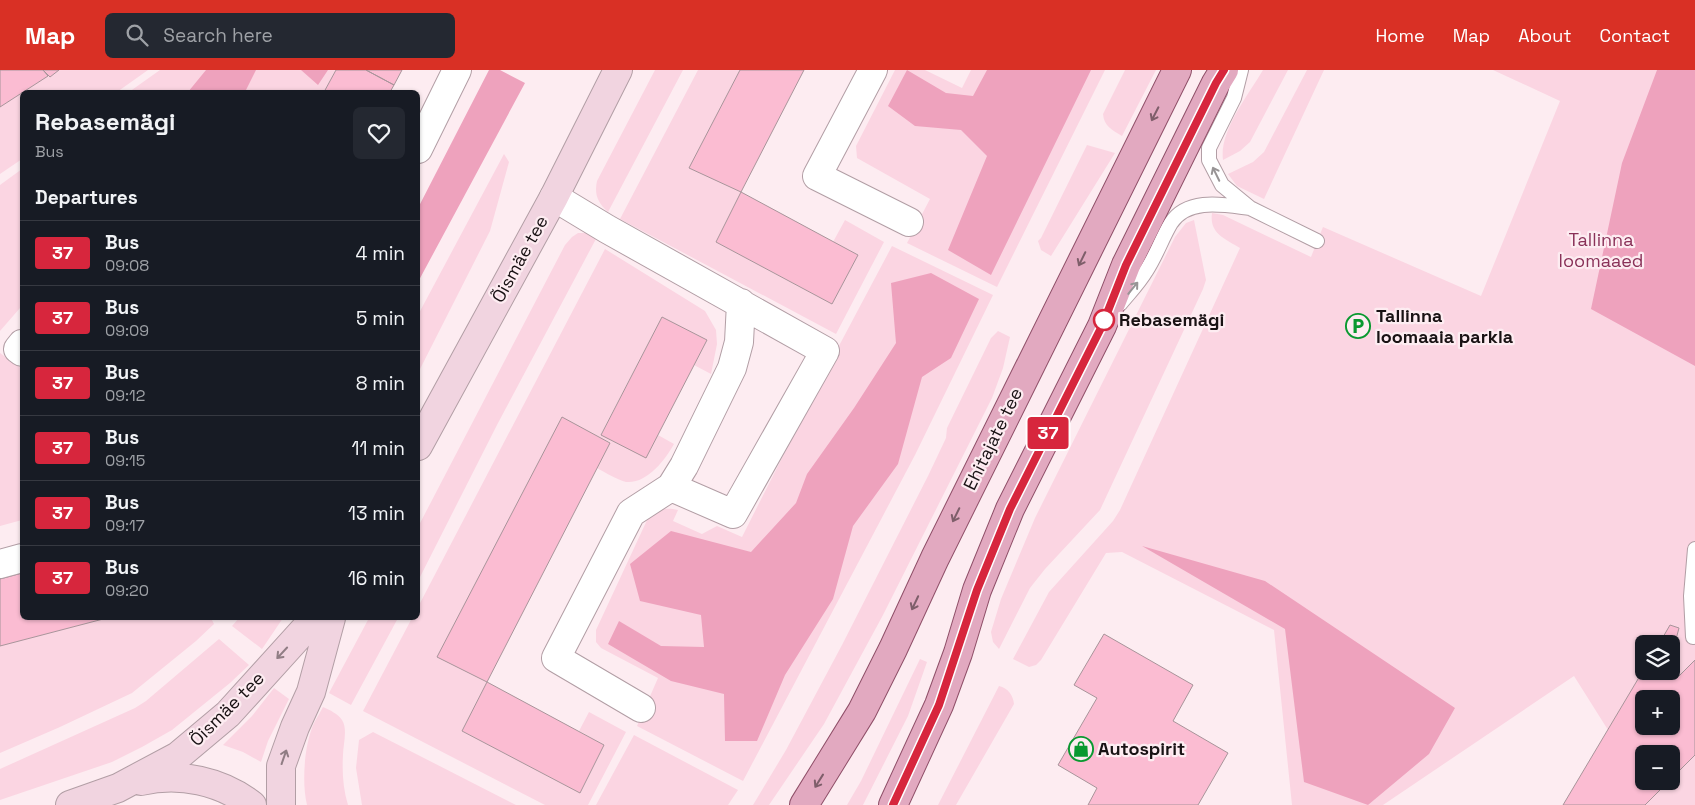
<!DOCTYPE html>
<meta charset="utf-8">
<style>
:root{--surface:#171b24;--page:#242831;--text:#f1f3f6;--muted:#9ea1a6;--line:#363941;--accent:#d93025}
body{margin:0;font-family:"Space Grotesk",sans-serif;background:var(--page);color:var(--text);height:100vh;display:flex;flex-direction:column;font-size:19px;white-space:nowrap}
*{box-sizing:border-box;margin:0}
p{font-size:16px;color:var(--muted)}
.icon{flex:none;width:28px;height:28px;fill:none;stroke:currentColor;stroke-width:2;stroke-linecap:round;stroke-linejoin:round}
.map{position:relative;flex:1;overflow:hidden}
.sheet{position:absolute;left:20px;top:20px;width:400px;height:530px;display:flex;flex-direction:column;background:var(--surface);border-radius:8px;box-shadow:0 1px 4px #0004}
.sheet>*{flex:none}
.badge{padding:0 10px;border-radius:4px;font-size:18px;line-height:32px}
.fabs{position:absolute;left:1635px;top:565px;display:grid;gap:10px}
.fabs a{display:grid;place-items:center;width:45px;height:45px;border-radius:8px;background:var(--surface);box-shadow:0 1px 4px #0004;font-size:25px}
.map>.badge{position:absolute;translate:-50% -50%;box-shadow:0 0 0 2px #fff}
h2{padding:0 15px;font-size:19px;line-height:45px}
.round{display:grid;place-items:center;flex:none;width:52px;height:52px;border-radius:8px;background:var(--page)}
.headline{display:flex;align-items:center;justify-content:space-between;height:85px;padding:0 15px}
h1{font-size:24px;font-weight:700;line-height:38px}
ul{padding:0;list-style:none}
li{display:flex;align-items:center;gap:15px;height:65px;padding:0 15px;border-top:1px solid var(--line)}
li div{flex:1}
li b{display:block;font-size:19px}
li em{font-style:normal}
li .badge{min-width:55px;font-weight:700;text-align:center}
header{display:flex;align-items:center;gap:30px;box-sizing:border-box;height:70px;padding:0 25px;background:var(--accent);color:#fff}
header strong{font-size:24px}
nav{display:flex;gap:28px;margin-inline-start:auto;font-size:18px}
.search{width:350px;height:45px;background:var(--page);display:flex;align-items:center;gap:12px;box-sizing:border-box;padding:0 18px;border-radius:8px;color:var(--muted);font-size:19px}
.map>svg:first-child{display:block}
.green{fill:#fbd5e2;fill-rule:evenodd}
.forest{fill:#eea2bd}
.building{fill:#fbbcd2;stroke:#a8949a;fill-rule:evenodd}
.lines{fill:none;stroke-linecap:round;stroke-linejoin:round}
.service-casing{stroke:#b29ea5;stroke-width:16}
.minor-casing{stroke:#b29ea5;stroke-width:30}
.secondary-casing{stroke:#b29ea5;stroke-width:30}
.primary-casing{stroke:#8f4f68;stroke-width:30}
.service{stroke:#fff;stroke-width:14}
.minor{stroke:#fff;stroke-width:28}
.secondary{stroke:#f1d4e0;stroke-width:28}
.primary{stroke:#e2a9c0;stroke-width:28}
.oneway{stroke:#7e5e6a}
.oneway2{stroke:#989495}
.oneway3{stroke:#907d84}
.line-casing{stroke:#fff;stroke-width:11}
.line{stroke:#d7263d;stroke-width:8}
.stop-dot{fill:#fff;stroke:#d7263d;stroke-width:2.5}
.labels{text-anchor:middle;stroke-width:4.5;stroke-linejoin:round;paint-order:stroke}
.park-label{font-size:18px;fill:#8a3259;stroke:#fdecf1}
.street-label{font-size:18px;fill:#191214;stroke:#fdecf1}
.poi-label{font-size:18px;font-weight:bold;fill:#191214;stroke:#fdecf1;text-anchor:start}
.stop-label{font-size:18px;font-weight:bold;fill:#191214;stroke:#fdecf1;text-anchor:start}
</style>
<header>
<strong>Map</strong>
<div class="search"><svg class="icon" aria-label="search" viewBox="0 0 24 24"><circle cx="10" cy="10" r="6"/><path d="M15 15l6 6"/></svg>Search here</div>
<nav><a>Home</a><a>Map</a><a>About</a><a>Contact</a></nav>
</header>
<div class="map">
<svg width="1695" height="735" viewBox="0 0 1695 735">
<rect width="100%" height="100%" fill="#fdecf1"/>
<!-- green -->
<path class="green" d="M59,0H148L117,22H22V89L0,104V37L48,6L50,7Z
M160,0H336L324,22H129Z
M655,0H683L608,142C598,133 594,125 597,111Z
M698,0H740L690,98L741,122L716,172L832,234L858,185L833,172L845,150L884,172L836,264L620,149Z
M895,0H925L962,18L971,0H1105L997,217L907,173L930,129L857,88L856,76Z
M1125,0H1156L1122,66C1112,60 1104,56 1103,44Z
M1263,0H1288L1250,72L1240,81L1223,90C1219,61 1249,24 1263,0Z
M1307,0H1324L1264,129L1237,116L1228,104L1253,92L1264,82Z
M1493,0H1695V735H1563L1608,660L1574,606L1383,735H1292L1274,560L1122,482L1106,483L1041,590L1036,595L1029,597L1013,589L1049,522L1113,451L1120,440L1240,178C1226,169 1209,164 1212,143L1223,145L1311,187L1323,157L1481,226L1560,31ZM1644,574H1671V601H1644ZM1644,629H1671V656H1644ZM1644,684H1671V711H1644Z
M1087,75L1115,83L1051,186L1041,180L1038,171L1041,168Z
M504,84L509,92L490,161L418,303V245Z
M22,99V240L20,238L0,261V115Z
M1194,150L1206,210L1203,219L1100,440L1045,499L1030,518L999,579L993,572L991,562L1001,529L1035,448L1175,167L1186,153Z
M578,163H588L597,167L498,353L418,511V457L565,175L572,167Z
M892,176L993,225L915,385L743,711L637,656L658,608L601,578L596,572V560L648,448C658,439 665,437 678,440L673,451L702,464L717,456L742,467L832,289Z
M605,179L705,241L716,260L717,274L711,304L694,295L707,270L662,247L601,364L646,388L658,365L674,374C665,390 647,414 626,412C618,410 604,402 597,398L610,372L598,367L438,587L487,612L462,661L580,723L604,675L579,661L589,642L626,662L588,735H545L363,641L412,548H418V537Z
M998,261L1010,267L1003,298L992,328L883,545L824,654L769,735H753L786,680L842,575L928,406L946,368L947,358L991,268Z
M0,283L22,299V450L0,456Z
M107,548H211L214,554L196,571L132,623L60,657L0,683V576Z
M239,548H283L262,579L232,556Z
M369,548H398L351,635L329,623Z
M219,569L249,595L230,613L172,660L142,677L112,692L0,730V699L135,638L146,631Z
M920,589L927,592L908,646L863,735H847L861,711Z
M999,616C1008,618 1013,625 1014,634L956,735H938Z
M274,618L289,629L268,671L261,692L243,682L223,675L252,646Z
M323,637C330,640 338,644 342,650C348,659 343,675 343,685C342,701 343,719 348,735H307C302,715 304,681 311,661C313,653 319,645 323,637Z
M373,662L516,735H362L356,698L359,670Z
M634,665L738,720L728,735H596Z"/>
<!-- forest -->
<path class="forest" d="M206,0H256L245,22H188Z
M301,0H328L318,15Z
M489,0H500L525,13L418,212V138Z
M907,0L946,23L973,26L987,0H1091L991,205L948,180L987,86L961,60L915,56L888,36Z
M1657,0H1695V296L1591,239L1622,93Z
M931,203L979,229L951,288L922,307L898,394L853,456L833,529L785,605L757,671H725L724,624L671,611L608,574L619,551L661,576L704,577L701,545L640,531L630,494L671,461L751,482L796,433L807,404L854,338L896,273L891,213Z
M1142,476L1265,511L1455,638L1429,684L1368,735L1304,712L1285,559Z"/>
<!-- building -->
<path class="building" d="M0,0H43L48,6L0,37Z
M43,0H59L50,7Z
M336,0H366L394,15L390,22H324Z
M366,0H402L394,15Z
M740,0H804L741,122L689,98Z
M741,122L858,185L832,234L716,172Z
M662,247L707,270L646,388L601,365Z
M562,347L610,373L487,612L437,587Z
M22,503V548H107L0,576V509Z
M1670,555L1679,558L1671,588V574H1659Z
M1104,564L1193,615L1173,651L1228,683L1198,735H1088L1097,718L1058,695L1097,628L1074,615Z
M1695,590V685L1671,709V684H1644V711H1669L1645,735H1563L1644,599V601H1668L1667,604L1676,609ZM1644,629H1671V656H1644Z
M487,612L604,675L580,723L462,661Z"/>
<g class="lines">
<defs>
<path id="service" d="M1241,0L1234,28L1209,78V90L1222,115L1250,138L1317,171
M1120,234C1129,223 1139,213 1146,201C1156,186 1162,168 1171,153C1188,127 1225,135 1250,138
M1693,567L1691,526L1695,479"/>
<path id="minor" d="M873,0L817,106L909,152
M418,79L457,0
M554,127L607,159L825,281L733,444L671,417
M22,274L18,279L22,282
M0,494L22,488
M641,638L556,588L631,443L671,417L684,396L732,298L739,272L741,233"/>
<path id="secondary" d="M418,376L554,127L618,0
M141,711C180,702 221,711 252,735
M70,735L118,718L178,686L228,644L315,548
M281,735V696L295,657L311,622L331,548"/>
<path id="primary" d="M804,735L862,641L893,579L935,488L1177,0
M893,735L939,635L958,583L977,520L1010,439L1102,256L1126,195L1216,13L1224,0"/>
</defs>
<!-- service casing -->
<use href="#service" class="service-casing"/>
<!-- minor casing -->
<use href="#minor" class="minor-casing"/>
<!-- secondary casing -->
<use href="#secondary" class="secondary-casing"/>
<!-- primary casing -->
<use href="#primary" class="primary-casing"/>
<!-- service -->
<use href="#service" class="service"/>
<!-- minor -->
<use href="#minor" class="minor"/>
<!-- secondary -->
<use href="#secondary" class="secondary"/>
<!-- primary -->
<use href="#primary" class="primary"/>
</g>
<!-- one-way arrows -->
<defs><path id="oneway-shaft" d="M-6 0H5M1.5-3L5.5 0L1.5 3" fill="none" stroke-width="1.6" stroke-linecap="round" stroke-linejoin="round" transform="scale(1.25)"/></defs>
<g class="oneway">
<use href="#oneway-shaft" transform="translate(1155 44) rotate(117)"/>
<use href="#oneway-shaft" transform="translate(1082 189) rotate(116)"/>
<use href="#oneway-shaft" transform="translate(956 445) rotate(116)"/>
<use href="#oneway-shaft" transform="translate(915 533) rotate(115)"/>
<use href="#oneway-shaft" transform="translate(819 711) rotate(122)"/>
</g>
<g class="oneway2">
<use href="#oneway-shaft" transform="translate(1216 104) rotate(-116)"/>
<use href="#oneway-shaft" transform="translate(1133 218) rotate(-51)"/>
</g>
<g class="oneway3">
<use href="#oneway-shaft" transform="translate(282 583) rotate(133)"/>
<use href="#oneway-shaft" transform="translate(284 687) rotate(-71)"/>
</g>
<g class="lines">
<defs>
<path id="line" d="M893,735L939,635L977,520L1010,439L1102,256L1126,195L1216,13L1224,0"/>
</defs>
<!-- line casing -->
<use href="#line" class="line-casing"/>
<!-- line -->
<use href="#line" class="line"/>
</g>
<!-- icons -->
<defs>
<symbol id="parking-ring" viewBox="-11 -11 22 22"><circle r="9.5" fill="#fdecf1" stroke="#099930" stroke-width="1.5"/><path d="M-3.5-5.5H1a3.5 3.5 0 0 1 0 7H-1V5.5H-3.5ZM-1-3.4V-.6H.8a1.4 1.4 0 0 0 0-2.8Z" fill="#099930"/></symbol>
<symbol id="shop-ring" viewBox="-11 -11 22 22"><circle r="9.5" fill="#fdecf1" stroke="#099930" stroke-width="1.5"/><path d="M-5-2.5h2.3a2.7 3.5 0 0 1 5.4 0H5L5.5 6h-11ZM-1.5-2.5h3a1.5 2.3 0 0 0-3 0Z" fill="#099930"/></symbol>
</defs>
<g fill-rule="evenodd">
<use href="#parking-ring" x="1344" y="242" width="28" height="28"/>
<use href="#shop-ring" x="1067" y="665" width="28" height="28"/>
</g>
<!-- markers -->
<circle class="stop-dot" cx="1104" cy="250" r="10"/>
<g class="labels">
<!-- park labels -->
<g class="park-label">
<text x="1601" y="176">Tallinna<tspan x="1601" dy="21">loomaaed</tspan></text>
</g>
<!-- street labels -->
<g class="street-label">
<text transform="translate(520 189) rotate(-61)" y="6">Õismäe tee</text>
<text transform="translate(993 369) rotate(-64)" y="6">Ehitajate tee</text>
<text transform="translate(227 639) rotate(-45)" y="6">Õismäe tee</text>
</g>
<!-- poi labels -->
<g class="poi-label">
<text x="1376" y="252">Tallinna<tspan x="1376" dy="21">loomaaia parkla</tspan></text>
<text x="1098" y="685">Autospirit</text>
</g>
<!-- stop labels -->
<g class="stop-label">
<text x="1119" y="256">Rebasemägi</text>
</g>
</g>
</svg>
<div class="fabs">
<a><svg class="icon" aria-label="layers" viewBox="0 0 24 24"><path d="M12 4l9 5-9 5-9-5zM3 14l9 5 9-5"/></svg></a>
<a>+</a>
<a>−</a>
</div>
<b class="badge" style="left:1048px;top:363px;background:#d7263d;color:#fff">37</b>
<section class="sheet">
<div class="headline"><div><h1>Rebasemägi</h1><p>Bus</p></div><a class="round"><svg class="icon" aria-label="heart" viewBox="0 0 24 24"><path d="M12 20l-8-8c-3-5 5-10 8-4 3-6 11-1 8 4z"/></svg></a></div>
<h2>Departures</h2>
<ul>
<li><span class="badge" style="background:#d7263d;color:#fff">37</span><div><b>Bus</b><p>09:08</p></div><em>4 min</em></li>
<li><span class="badge" style="background:#d7263d;color:#fff">37</span><div><b>Bus</b><p>09:09</p></div><em>5 min</em></li>
<li><span class="badge" style="background:#d7263d;color:#fff">37</span><div><b>Bus</b><p>09:12</p></div><em>8 min</em></li>
<li><span class="badge" style="background:#d7263d;color:#fff">37</span><div><b>Bus</b><p>09:15</p></div><em>11 min</em></li>
<li><span class="badge" style="background:#d7263d;color:#fff">37</span><div><b>Bus</b><p>09:17</p></div><em>13 min</em></li>
<li><span class="badge" style="background:#d7263d;color:#fff">37</span><div><b>Bus</b><p>09:20</p></div><em>16 min</em></li>
</ul>
</section>
</div>
